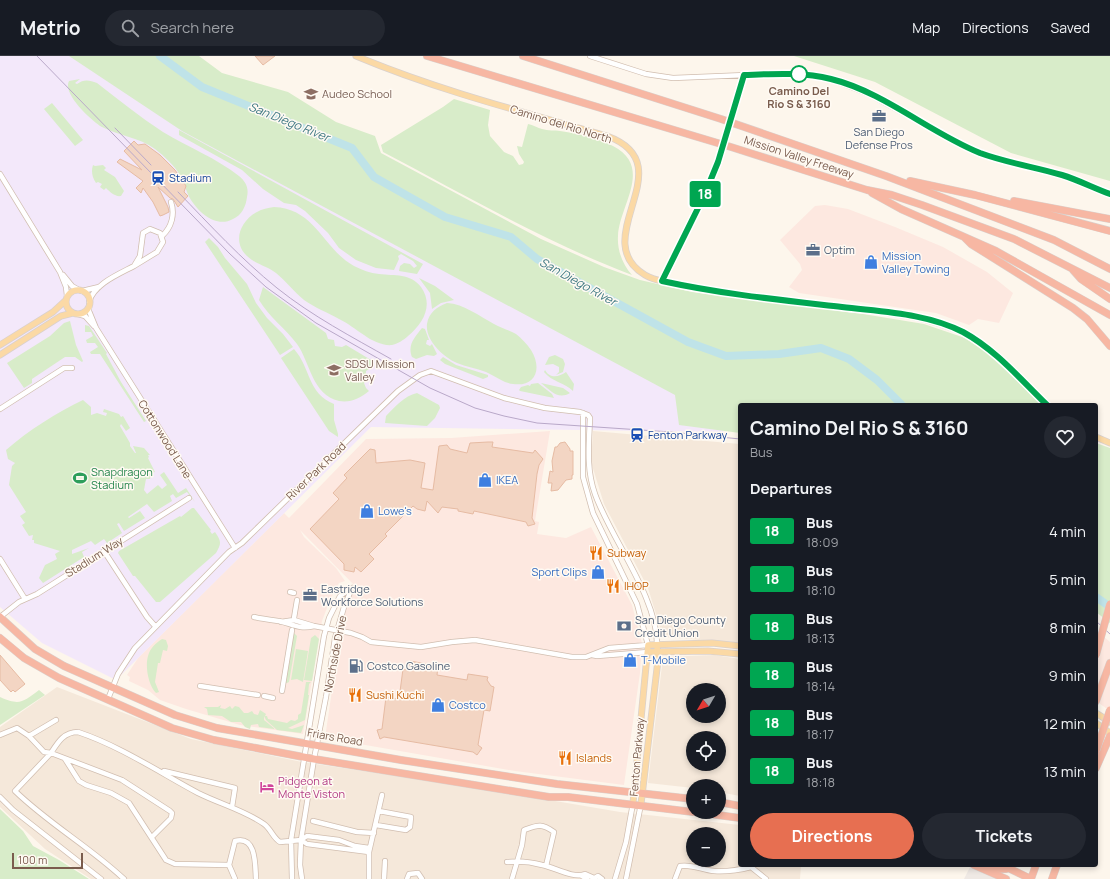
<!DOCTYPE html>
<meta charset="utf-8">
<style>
:root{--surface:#171b24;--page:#242831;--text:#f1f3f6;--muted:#9ea1a6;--line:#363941;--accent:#e76f51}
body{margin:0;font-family:Manrope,sans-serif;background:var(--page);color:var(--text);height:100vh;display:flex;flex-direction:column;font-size:15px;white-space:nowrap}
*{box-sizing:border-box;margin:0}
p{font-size:13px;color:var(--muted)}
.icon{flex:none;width:22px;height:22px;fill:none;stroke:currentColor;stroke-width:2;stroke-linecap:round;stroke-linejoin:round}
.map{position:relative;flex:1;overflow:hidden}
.side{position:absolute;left:738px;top:347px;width:360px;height:464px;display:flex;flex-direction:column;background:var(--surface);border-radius:4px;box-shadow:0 2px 6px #0003}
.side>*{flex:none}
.badge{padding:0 8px;border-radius:3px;font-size:14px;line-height:26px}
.needle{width:26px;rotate:231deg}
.buttons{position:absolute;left:686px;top:627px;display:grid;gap:8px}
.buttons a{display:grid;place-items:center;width:40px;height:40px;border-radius:50%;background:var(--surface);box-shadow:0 2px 6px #0003;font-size:20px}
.scale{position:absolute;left:12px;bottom:10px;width:71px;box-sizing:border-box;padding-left:4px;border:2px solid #7a5c4d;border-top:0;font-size:11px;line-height:14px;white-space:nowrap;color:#7a5c4d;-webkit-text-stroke:3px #fffaf3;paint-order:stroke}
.map>.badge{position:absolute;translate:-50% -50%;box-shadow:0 0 0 2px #fff}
h2{padding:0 12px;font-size:15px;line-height:36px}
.round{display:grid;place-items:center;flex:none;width:42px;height:42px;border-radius:21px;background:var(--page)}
.headline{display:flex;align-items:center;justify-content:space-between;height:68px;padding:0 12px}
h1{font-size:19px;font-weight:700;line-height:30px}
.cta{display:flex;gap:8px;margin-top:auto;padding:8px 12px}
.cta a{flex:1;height:46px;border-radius:24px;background:var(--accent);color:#fff;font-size:16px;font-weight:700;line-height:46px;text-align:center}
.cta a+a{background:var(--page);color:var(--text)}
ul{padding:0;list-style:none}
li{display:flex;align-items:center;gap:12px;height:48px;padding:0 12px}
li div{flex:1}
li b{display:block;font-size:15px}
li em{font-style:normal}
li .badge{min-width:44px;font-weight:700;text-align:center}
header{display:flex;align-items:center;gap:24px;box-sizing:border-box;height:56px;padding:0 20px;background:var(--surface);border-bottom:1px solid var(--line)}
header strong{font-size:19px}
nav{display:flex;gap:22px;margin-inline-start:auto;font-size:14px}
.search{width:280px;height:36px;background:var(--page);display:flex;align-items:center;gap:10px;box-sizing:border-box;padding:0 14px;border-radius:22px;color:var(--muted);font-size:15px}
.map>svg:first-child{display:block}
.residential{fill:#f5e8da;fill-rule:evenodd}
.commercial{fill:#fde8e0}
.industrial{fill:#efe9e4}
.education{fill:#f3e8fa}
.green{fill:#d8ecc9}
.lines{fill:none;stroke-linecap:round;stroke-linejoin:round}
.river{stroke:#bfe3e8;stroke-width:8}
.building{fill:#f3d5c3;stroke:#e6bba3}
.minor-casing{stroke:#d1beb0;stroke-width:6}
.major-casing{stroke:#dad1cd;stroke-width:7}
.highway-casing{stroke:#dad1cd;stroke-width:8}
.minor{stroke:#fff;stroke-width:4.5}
.major{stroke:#fbd9a5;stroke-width:5.5}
.highway{stroke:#f7b7a3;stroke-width:7}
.tram{stroke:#b9a8c9;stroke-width:1}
.minor-bridge-casing{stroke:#d1beb0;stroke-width:6;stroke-linecap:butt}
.highway-bridge-casing{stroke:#dad1cd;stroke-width:8;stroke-linecap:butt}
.minor-bridge{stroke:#fff;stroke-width:4.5}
.highway-bridge{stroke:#f7b7a3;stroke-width:7}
.line-casing{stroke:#fff;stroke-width:9}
.line{stroke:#00a651;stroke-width:6}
.stop-dot{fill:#fff;stroke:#00a651;stroke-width:2}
.labels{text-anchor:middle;stroke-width:3;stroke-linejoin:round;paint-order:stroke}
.stop-label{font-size:11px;font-weight:bold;fill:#7a5c4d;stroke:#fffaf3}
.education-label{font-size:11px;fill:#785e54;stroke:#fffaf3;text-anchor:start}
.street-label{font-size:11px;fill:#7a5c4d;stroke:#fffaf3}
.service-label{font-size:11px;fill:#4e5e75;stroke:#fffaf3;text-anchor:start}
.transit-label{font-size:11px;fill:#164399;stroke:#fffaf3;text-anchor:start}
.shop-label{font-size:11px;fill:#366cbe;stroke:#fffaf3;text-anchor:start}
.leisure-label{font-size:11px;fill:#27864d;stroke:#fffaf3;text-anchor:start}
.food-label{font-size:11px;fill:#c56008;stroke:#fffaf3;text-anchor:start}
.hotel-label{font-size:11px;fill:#b23c85;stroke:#fffaf3;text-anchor:start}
.water-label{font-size:12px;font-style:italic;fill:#437c86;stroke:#fffaf3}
</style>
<header>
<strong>Metrio</strong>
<div class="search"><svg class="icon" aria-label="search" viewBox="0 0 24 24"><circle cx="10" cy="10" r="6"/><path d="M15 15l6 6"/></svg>Search here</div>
<nav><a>Map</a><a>Directions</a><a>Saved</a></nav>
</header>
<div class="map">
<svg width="1110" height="823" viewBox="0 0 1110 823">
<rect width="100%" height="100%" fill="#fdf6ec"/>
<!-- residential -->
<path class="residential" d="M593,375L740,388V587L663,581L648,532L604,448L591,406Z
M714,599L740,603V740L719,736V730H693V732L648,727L663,601ZM693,634H719V660H693ZM693,682H719V708H693Z
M57,631L191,683L302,706L473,731L620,756L740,769V809H801L800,823H91L45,793L0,751V671ZM693,778H719V804H693Z"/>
<!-- commercial -->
<path class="commercial" d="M825,149L848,153L895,171L943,191L987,216L1013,237L999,267L978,263L969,269L936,257L799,237L789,231L802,214L800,208L780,184L815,150Z
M550,375L535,465L539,466L537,478L566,482L591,471L632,549L642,587L640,617L624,729L515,715L325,682L343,559L356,531L300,474L304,481L336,512L345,525L339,527L330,544L322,565L303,678L240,669L186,653L160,644L148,634L129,625L130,621L127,619L138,602L284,457L289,462L366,383L451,382Z
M1096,574L1110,586V655L1096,645Z"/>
<!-- industrial -->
<path class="industrial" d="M970,811L1002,823H964Z"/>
<!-- education -->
<path class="education" d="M0,0H74L726,351L723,376L371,371L116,624L42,587L0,551Z"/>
<!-- green -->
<path class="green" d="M69,0H199L222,17L288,36L336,66L375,80L381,97L541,183L604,211L640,224L692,236L863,258L924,268L965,282L993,301L1043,349H740V377L679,369L675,339L182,75Z
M794,0H1110V125L1011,97L875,26Z
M80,23L75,27L77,28C84,23 89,24 97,27C119,44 140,61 163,76C188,91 216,102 239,120C246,126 249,132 247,141C246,150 242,159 233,163C217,172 200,158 191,144C186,137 185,127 180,119C174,109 164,100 155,93C139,81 119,80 102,71C92,65 62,38 69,25Z
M454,43L490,54L488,69L490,80L504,96L513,100L519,109L523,108L524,106L519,98L517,90L522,91L528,68C533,69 538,72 542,73C548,75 555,74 560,75C576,77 600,83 613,90C654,111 619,150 618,180C617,195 623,209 632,219C545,186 465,139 383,96L381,89L443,51Z
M52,47L83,84L75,90L44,53Z
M179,74L423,208L417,218L399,215L400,210L404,207L410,208L414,212L417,210L413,205L401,198L398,200L399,203L394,214L376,212L356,204L339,192L328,177L305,155L296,149L284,147L263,133L242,114L179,79Z
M93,109L95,110L103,109L106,112L104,114L115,121L124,135L121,140C115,141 110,136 106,132L104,134L100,131L102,128L98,126L96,127C92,121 91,115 93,109Z
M274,151C316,153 322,192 354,210C362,214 370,217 379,218C395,220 410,217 421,231C434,249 423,268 408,280C404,284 397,288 392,289C383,290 372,285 364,279C356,274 348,267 339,263C327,256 315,252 304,244C294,236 286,225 276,217C267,210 255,208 247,200C232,186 240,165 257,156C262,153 268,152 274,151Z
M209,182L218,191L225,202L247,228L256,247L267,262L283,278L293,291L280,299L205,186Z
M419,222L435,230L454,244L441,247L432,253L430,237Z
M263,231L326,277L328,283L334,284L335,290L342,291L346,289L371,304V312L366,315V324L364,327L366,332L369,335C360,342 351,347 339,345C312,339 310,306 297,288C285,272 269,261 259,244Z
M447,247C464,248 479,260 494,268C501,272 509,274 516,278C521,282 527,288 531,294C545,317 531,335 505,326C498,323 493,319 486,316C476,312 466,311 457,307C443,301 425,284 427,268C429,256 437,251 447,247Z
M70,265L76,289L83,305L82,306L75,301H65L32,323V327L24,332L7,307L50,280L64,267Z
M85,269L89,270L107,297L106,298L121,326L146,365L144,366L100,298H91L90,296L98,291L95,287H87L86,284L93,280L91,276H85Z
M422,272L425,273L429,284H427L426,288L430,290L432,288L437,298L434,300L427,299L416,303L412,301C407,289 415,281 422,272Z
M294,293C311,312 307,337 334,348V364L338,378V381L329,375L281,302Z
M555,299L563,303L565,308L563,316L556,319L559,316V311L553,308L545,309L549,301Z
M443,301L456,309L488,319V321L483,323L445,308L440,304Z
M545,314C550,323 559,321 566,316L574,328L573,335C564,326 552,326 544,316Z
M538,327L552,338L554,342L520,335L519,334L521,331L528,329L530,330L531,328Z
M541,327L563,332L570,337C558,344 551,335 541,327Z
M417,337L439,349L440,352L435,362L427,370L385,367L386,360C395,351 404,340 417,337Z
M83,344L91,351V359L97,357L106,360L107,357L103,356L104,353L119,358L121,361L123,360L130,372L126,375L121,368L120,370L130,387V390L135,397H136L133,390L144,392L150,399H148L149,401L148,402L155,416L152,417L150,423H146L144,434L147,438L158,429L162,433L167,429L160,419L164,416L178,437L186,432L195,446L187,436L176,442L173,438L170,440L172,445L154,456L147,448L128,461L129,462L140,455L145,462L124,475L119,467L117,468L122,477L107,487L104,483L95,489L91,485L72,494V498L89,492L82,496L84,501L43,527L39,522L45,509L57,503L55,498L60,495L34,487V484H32L33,479L29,480L22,469L25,467L20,460L26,456L9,429L12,410L15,407L8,403L6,394C29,374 56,357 83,344Z
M1096,387L1110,392V567L1096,556Z
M192,452H194L211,474L210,475L212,478L215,476C221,485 222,487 216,497L160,546H156L135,520H133L118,497L119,495L180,460L181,461Z
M293,576L297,580L289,626L287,627H285Z
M315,579L319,583L312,625L304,624L311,582Z
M162,583L166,584L168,590L167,595L163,594L160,607H158L155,626L159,636L156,637C148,629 145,610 148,600C150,592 156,587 162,583Z
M296,593L308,595L303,626L297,623L291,624Z
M306,626H311L309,628L308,639H309L305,664L288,672L292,673L304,669L301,677L277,674L266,664L264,660V664L275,673L259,671L258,668L251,669L250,673L245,671L241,666H231L222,660L208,659L207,653L204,651H218L221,649L220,652L225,653L230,650L232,653L235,650L239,651L244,657H248L252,655L254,658L258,659L260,654L266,658L265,660H267L268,663L287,667L291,664L295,665L298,663V659L301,657Z
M39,634L45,639L0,669V641C20,650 23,646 39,634Z
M0,753L23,775L33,790L59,804L89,823H0Z"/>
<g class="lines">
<!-- river -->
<path class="river" d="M160,0L202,31L352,92L374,121L445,161L511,181L537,203L688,286L726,300L779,298L821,292L849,303L877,324L902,349
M1096,541L1110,551"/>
</g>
<!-- building -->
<path class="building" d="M255,0H275L263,9Z
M134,85L138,89L145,88L160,99L175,114L186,130L184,136L188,140L178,151L173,143L170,142L158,131L168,151L169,156L163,159L160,160L153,146L143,132L141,137L136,132L143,125L117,106L120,103L142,114L124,95Z
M488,386H493L492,391L533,397L535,394L543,403L539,409L537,418L532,462L535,468L528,470L526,466L474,455L473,458L458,455V453L442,451L438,457L427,445L425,455L417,453L413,450L385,478L387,480L369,498L374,503L361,516L355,511L354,516L344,514V508L310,473L339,443L333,437L347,422L344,419L370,393L375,394L376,407L410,404L425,407L421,432L433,434L439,390L447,389L450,393L467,397L470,387Z
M565,386L570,393V395H573V419H572V423L566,424L558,434L551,435L552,427H548L550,415L553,416L552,405L555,391H557L560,387Z
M0,599L25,628L15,636L13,634L11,636L0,624Z
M410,605L438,610L437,619L467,624L468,618L488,621L487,624L491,630L494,631L490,655L484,654L478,689L482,692L477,699L473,696L384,681L380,683L377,674L382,673L386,641L399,643L403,613L409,614Z"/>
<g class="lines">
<defs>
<path id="minor" d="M590,0L646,18L673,22L796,17L831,23L869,38L958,87L980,96L1030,112L1062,119L1110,138
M734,53L744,19
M0,118L60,216L66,231L67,240
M150,173L160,177L163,186L157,196L134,210L140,200L143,177Z
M162,180C172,171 175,158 171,146
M63,219L72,230L79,234
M662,225L704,140L718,106
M82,235L99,231
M89,246C94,228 119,218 134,210
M89,250V255L96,272L235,492
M78,258L85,260L94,270
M0,353L64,312H72
M104,495L147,561L155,570
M0,503L25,543
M290,536L294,537
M0,561L19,546L37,538L189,442
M254,561C262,563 271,564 279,565C292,568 300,574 314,570
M294,562L297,544
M281,566L294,564L314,570L351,577L362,581L371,586L421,591L452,586L475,584L572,601H586L609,592L648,589L637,548L593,457L583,421V357
M592,599L597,600L648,596
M200,630L258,639
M282,635L292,574
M264,640L273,642
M108,643L118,618L135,592L229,496L242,487L398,335L420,319L431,315L504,342L545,352L580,356L588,359L590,362C589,388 586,413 595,438C611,483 658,542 657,589
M0,679L17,672L29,680L44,696L51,697C58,686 64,676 78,676C120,690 159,716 198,737C220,748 244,754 264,768C271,773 273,782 280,786L301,784L307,780L339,784L355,790L369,792
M29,680L56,664
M65,703L79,725L86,729L111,737L129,747L166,804L175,808L229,809
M164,715L235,732L232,751
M0,741L13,754L101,823
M313,765L357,776L374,777
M376,769L406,774L410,771L411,761L379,755
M301,784L307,788L369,796
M507,806C518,805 531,806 542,809C554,811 573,823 585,818L594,822
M582,820L587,823
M124,823C90,791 49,768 15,735L51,697L122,724L170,755L172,757L171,762L152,781
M235,823L229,809L235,785C257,779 255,810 256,823
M292,823L291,784L324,580L329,562L340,540L352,532
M302,823L300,809L301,784L314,703L326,641L335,582L344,551L352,532
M369,823V796L382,739
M384,823L385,805
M407,823L409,818L418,817L422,823
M512,823L522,789L524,774C538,769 541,767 554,776L546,810
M593,823L598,820L602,823
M615,823L626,786L633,747
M626,823L641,748
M675,823L680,810C693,808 702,814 714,815C727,816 739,814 751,811L766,823"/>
<path id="major" d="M356,0C437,34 523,56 607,80C686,109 585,183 645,219C653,224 662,225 671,227C695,232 719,236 743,239C779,244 815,248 851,252C897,258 942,261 981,287C1006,304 1025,328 1047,349
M66 246a12 12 0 1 1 24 0a12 12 0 1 1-24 0Z
M0,289L53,256L66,244
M0,299L61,260L73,257
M1096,381L1110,387
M648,596L708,595L740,598
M1096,657L1110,666
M1096,667L1110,677
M633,747L648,589L712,587L740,590
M641,748L658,604L657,589"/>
<path id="highway" d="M427,0L731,91L867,134L892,139L922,149L1014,183L1110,232
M523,0L721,63L886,120L1054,184L1110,213
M910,125L975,139L1110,175
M872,137L901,153L996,195L1110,259
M1014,145L1110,163
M965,182L971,188L1073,252L1087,263L1110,290
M1073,214L1081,223L1110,243
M0,561L35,593L64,610L175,659L217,672L401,704L557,728L693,743
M0,582L24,602L59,622L172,672L214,684L314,703L549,741H568L693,756
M1096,645L1110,607
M1096,712L1110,680
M719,746L740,750
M695,756L740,762
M974,809L1006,823
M991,809L1001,813H1006
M1002,809L1031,823
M1031,823L1036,809
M1052,823L1057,809"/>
</defs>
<!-- minor casing -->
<use href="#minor" class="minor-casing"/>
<!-- major casing -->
<use href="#major" class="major-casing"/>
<!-- highway casing -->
<use href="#highway" class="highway-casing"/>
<!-- minor -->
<use href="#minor" class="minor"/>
<!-- major -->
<use href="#major" class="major"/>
<!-- highway -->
<use href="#highway" class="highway"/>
<!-- tram -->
<path class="tram" d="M37,0L230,198L266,231L316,267L430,332L475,352L504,360L537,367L671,376L740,383
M115,72L151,109
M178,136C210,169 241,203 277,232C312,260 352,281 391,303
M1096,565L1110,578"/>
<defs>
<path id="minor-bridge" d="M718,106L734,53"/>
<path id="highway-bridge" d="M1096,599L1110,548
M1096,695L1110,654"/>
</defs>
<!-- minor-bridge casing -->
<use href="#minor-bridge" class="minor-bridge-casing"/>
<!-- highway-bridge casing -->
<use href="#highway-bridge" class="highway-bridge-casing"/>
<!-- minor-bridge -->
<use href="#minor-bridge" class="minor-bridge"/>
<!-- highway-bridge -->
<use href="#highway-bridge" class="highway-bridge"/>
</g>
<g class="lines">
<defs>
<path id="line" d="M1047,349C1020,323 996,294 963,276C926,257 882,256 842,251C781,244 721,238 662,225L704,140L718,106L744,19C774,18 802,16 831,23C884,36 930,77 980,97C1007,107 1035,111 1062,119C1078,124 1094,132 1110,138"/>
</defs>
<!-- line casing -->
<use href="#line" class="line-casing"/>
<!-- line -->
<use href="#line" class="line"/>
</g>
<!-- icons -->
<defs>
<symbol id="school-bare" viewBox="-9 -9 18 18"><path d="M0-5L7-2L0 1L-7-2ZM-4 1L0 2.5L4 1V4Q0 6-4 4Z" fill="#8d6e63" stroke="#fffaf3" stroke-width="2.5" paint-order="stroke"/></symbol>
<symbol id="office-bare" viewBox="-9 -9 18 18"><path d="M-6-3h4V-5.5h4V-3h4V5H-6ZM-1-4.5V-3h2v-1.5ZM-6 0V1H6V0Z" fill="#5c6f8a" stroke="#fffaf3" stroke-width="2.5" paint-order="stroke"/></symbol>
<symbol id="station-bare" viewBox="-9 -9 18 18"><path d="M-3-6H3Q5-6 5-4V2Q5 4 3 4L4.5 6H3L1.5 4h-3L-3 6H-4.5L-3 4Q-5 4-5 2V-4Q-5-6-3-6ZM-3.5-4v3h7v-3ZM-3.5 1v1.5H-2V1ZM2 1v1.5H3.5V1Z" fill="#1a4fb4" stroke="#fffaf3" stroke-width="2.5" paint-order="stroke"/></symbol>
<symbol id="shop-bare" viewBox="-9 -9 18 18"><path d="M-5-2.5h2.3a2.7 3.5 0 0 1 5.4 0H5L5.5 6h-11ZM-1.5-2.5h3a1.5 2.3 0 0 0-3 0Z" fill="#3f7fe0" stroke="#fffaf3" stroke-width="2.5" paint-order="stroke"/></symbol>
<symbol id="university-bare" viewBox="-9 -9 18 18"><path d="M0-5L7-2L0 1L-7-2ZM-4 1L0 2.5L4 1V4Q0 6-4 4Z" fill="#8d6e63" stroke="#fffaf3" stroke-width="2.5" paint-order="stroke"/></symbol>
<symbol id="stadium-bare" viewBox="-9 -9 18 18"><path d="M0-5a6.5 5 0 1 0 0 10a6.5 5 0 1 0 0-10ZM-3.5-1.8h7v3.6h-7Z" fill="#2e9e5b" stroke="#fffaf3" stroke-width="2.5" paint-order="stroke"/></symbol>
<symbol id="restaurant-bare" viewBox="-9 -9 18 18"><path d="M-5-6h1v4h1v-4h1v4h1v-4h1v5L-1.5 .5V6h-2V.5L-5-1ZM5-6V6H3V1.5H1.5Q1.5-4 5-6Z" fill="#e8710a" stroke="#fffaf3" stroke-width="2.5" paint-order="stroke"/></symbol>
<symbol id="bank-bare" viewBox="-9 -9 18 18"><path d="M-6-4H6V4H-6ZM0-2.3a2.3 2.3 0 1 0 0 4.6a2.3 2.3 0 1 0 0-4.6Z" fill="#5c6f8a" stroke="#fffaf3" stroke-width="2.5" paint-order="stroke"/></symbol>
<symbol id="fuel-bare" viewBox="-9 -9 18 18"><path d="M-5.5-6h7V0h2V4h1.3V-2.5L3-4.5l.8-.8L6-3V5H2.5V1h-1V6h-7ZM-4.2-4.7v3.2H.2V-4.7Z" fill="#5c6f8a" stroke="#fffaf3" stroke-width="2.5" paint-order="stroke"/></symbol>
<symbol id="hotel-bare" viewBox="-9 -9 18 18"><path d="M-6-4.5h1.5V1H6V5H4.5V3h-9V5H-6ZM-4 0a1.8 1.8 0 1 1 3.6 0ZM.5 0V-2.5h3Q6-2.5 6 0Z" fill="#d1479c" stroke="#fffaf3" stroke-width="2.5" paint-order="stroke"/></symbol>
</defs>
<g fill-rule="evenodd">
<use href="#school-bare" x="301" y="28" width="20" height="20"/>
<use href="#office-bare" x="869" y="50" width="20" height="20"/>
<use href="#station-bare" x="148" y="112" width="20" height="20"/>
<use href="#office-bare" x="803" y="184" width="20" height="20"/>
<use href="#shop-bare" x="861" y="196" width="20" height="20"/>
<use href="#university-bare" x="324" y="304" width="20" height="20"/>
<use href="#station-bare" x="627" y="369" width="20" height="20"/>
<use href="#stadium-bare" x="70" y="412" width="20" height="20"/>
<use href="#shop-bare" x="475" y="414" width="20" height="20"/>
<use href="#shop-bare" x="357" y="445" width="20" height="20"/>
<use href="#restaurant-bare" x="586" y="487" width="20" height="20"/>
<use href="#shop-bare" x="588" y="506" width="20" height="20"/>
<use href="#restaurant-bare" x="603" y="520" width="20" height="20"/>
<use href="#office-bare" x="300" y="529" width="20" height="20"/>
<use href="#bank-bare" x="614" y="560" width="20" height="20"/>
<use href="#shop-bare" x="620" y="594" width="20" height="20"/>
<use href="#fuel-bare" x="346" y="600" width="20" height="20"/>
<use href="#restaurant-bare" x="345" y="629" width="20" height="20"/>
<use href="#shop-bare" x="428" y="639" width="20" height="20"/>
<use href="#restaurant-bare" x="555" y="692" width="20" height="20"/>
<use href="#hotel-bare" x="257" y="721" width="20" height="20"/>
</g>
<!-- markers -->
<circle class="stop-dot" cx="799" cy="18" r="8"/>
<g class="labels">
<!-- stop labels -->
<g class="stop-label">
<text x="799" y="39">Camino Del<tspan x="799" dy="13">Rio S &amp; 3160</tspan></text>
</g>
<!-- education labels -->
<g class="education-label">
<text x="322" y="42">Audeo School</text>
<text x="345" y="312">SDSU Mission<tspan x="345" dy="13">Valley</tspan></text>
</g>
<!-- street labels -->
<g class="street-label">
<text transform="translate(561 68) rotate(17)" y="4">Camino del Rio North</text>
<text transform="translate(799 101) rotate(18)" y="4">Mission Valley Freeway</text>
<text transform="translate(165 383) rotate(58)" y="4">Cottonwood Lane</text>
<text transform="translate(316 415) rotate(-44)" y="4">River Park Road</text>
<text transform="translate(94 501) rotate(-32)" y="4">Stadium Way</text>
<text transform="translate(335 598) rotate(-79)" y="4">Northside Drive</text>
<text transform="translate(335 681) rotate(10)" y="4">Friars Road</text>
<text transform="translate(637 701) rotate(-85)" y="4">Fenton Parkway</text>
</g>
<!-- service labels -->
<g class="service-label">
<text x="879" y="80" text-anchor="middle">San Diego<tspan x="879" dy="13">Defense Pros</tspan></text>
<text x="824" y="198">Optim</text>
<text x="321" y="537">Eastridge<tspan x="321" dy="13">Workforce Solutions</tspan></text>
<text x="635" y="568">San Diego County<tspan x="635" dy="13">Credit Union</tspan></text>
<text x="367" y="614">Costco Gasoline</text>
</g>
<!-- transit labels -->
<g class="transit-label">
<text x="169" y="126">Stadium</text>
<text x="648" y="383">Fenton Parkway</text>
</g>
<!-- shop labels -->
<g class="shop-label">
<text x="882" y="204">Mission<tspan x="882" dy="13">Valley Towing</tspan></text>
<text x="496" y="428">IKEA</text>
<text x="378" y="459">Lowe's</text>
<text x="587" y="520" text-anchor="end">Sport Clips</text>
<text x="641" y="608">T-Mobile</text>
<text x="449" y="653">Costco</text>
</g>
<!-- leisure labels -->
<g class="leisure-label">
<text x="91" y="420">Snapdragon<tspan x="91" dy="13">Stadium</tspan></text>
</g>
<!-- food labels -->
<g class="food-label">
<text x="607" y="501">Subway</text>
<text x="624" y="534">IHOP</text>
<text x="366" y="643">Sushi Kuchi</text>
<text x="576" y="706">Islands</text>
</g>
<!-- hotel labels -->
<g class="hotel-label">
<text x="278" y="729">Pidgeon at<tspan x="278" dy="13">Monte Viston</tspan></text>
</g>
<!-- water labels -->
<g class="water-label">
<text transform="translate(289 66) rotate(22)" y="4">San Diego River</text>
<text transform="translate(578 226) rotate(29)" y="4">San Diego River</text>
</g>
</g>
</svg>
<div class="buttons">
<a><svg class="needle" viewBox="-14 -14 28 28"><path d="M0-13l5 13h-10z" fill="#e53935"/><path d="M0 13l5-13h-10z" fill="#9ea1a6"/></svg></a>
<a><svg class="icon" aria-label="locate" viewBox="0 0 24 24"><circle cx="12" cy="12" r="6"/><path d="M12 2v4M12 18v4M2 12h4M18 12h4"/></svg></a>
<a>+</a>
<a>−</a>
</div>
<div class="scale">100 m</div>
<b class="badge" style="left:705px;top:138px;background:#00a651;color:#fff">18</b>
<section class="side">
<div class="headline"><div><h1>Camino Del Rio S &amp; 3160</h1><p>Bus</p></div><a class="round"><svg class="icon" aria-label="heart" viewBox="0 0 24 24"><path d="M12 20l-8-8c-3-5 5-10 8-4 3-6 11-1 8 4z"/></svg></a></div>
<h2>Departures</h2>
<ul>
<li><span class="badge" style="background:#00a651;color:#fff">18</span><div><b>Bus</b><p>18:09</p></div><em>4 min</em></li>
<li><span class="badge" style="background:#00a651;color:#fff">18</span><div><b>Bus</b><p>18:10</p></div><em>5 min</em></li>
<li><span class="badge" style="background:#00a651;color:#fff">18</span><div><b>Bus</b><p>18:13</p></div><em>8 min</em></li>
<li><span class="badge" style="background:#00a651;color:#fff">18</span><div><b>Bus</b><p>18:14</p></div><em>9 min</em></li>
<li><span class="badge" style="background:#00a651;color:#fff">18</span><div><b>Bus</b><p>18:17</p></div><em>12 min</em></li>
<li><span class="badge" style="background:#00a651;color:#fff">18</span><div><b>Bus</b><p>18:18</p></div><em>13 min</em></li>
</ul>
<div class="cta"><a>Directions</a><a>Tickets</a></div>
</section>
</div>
